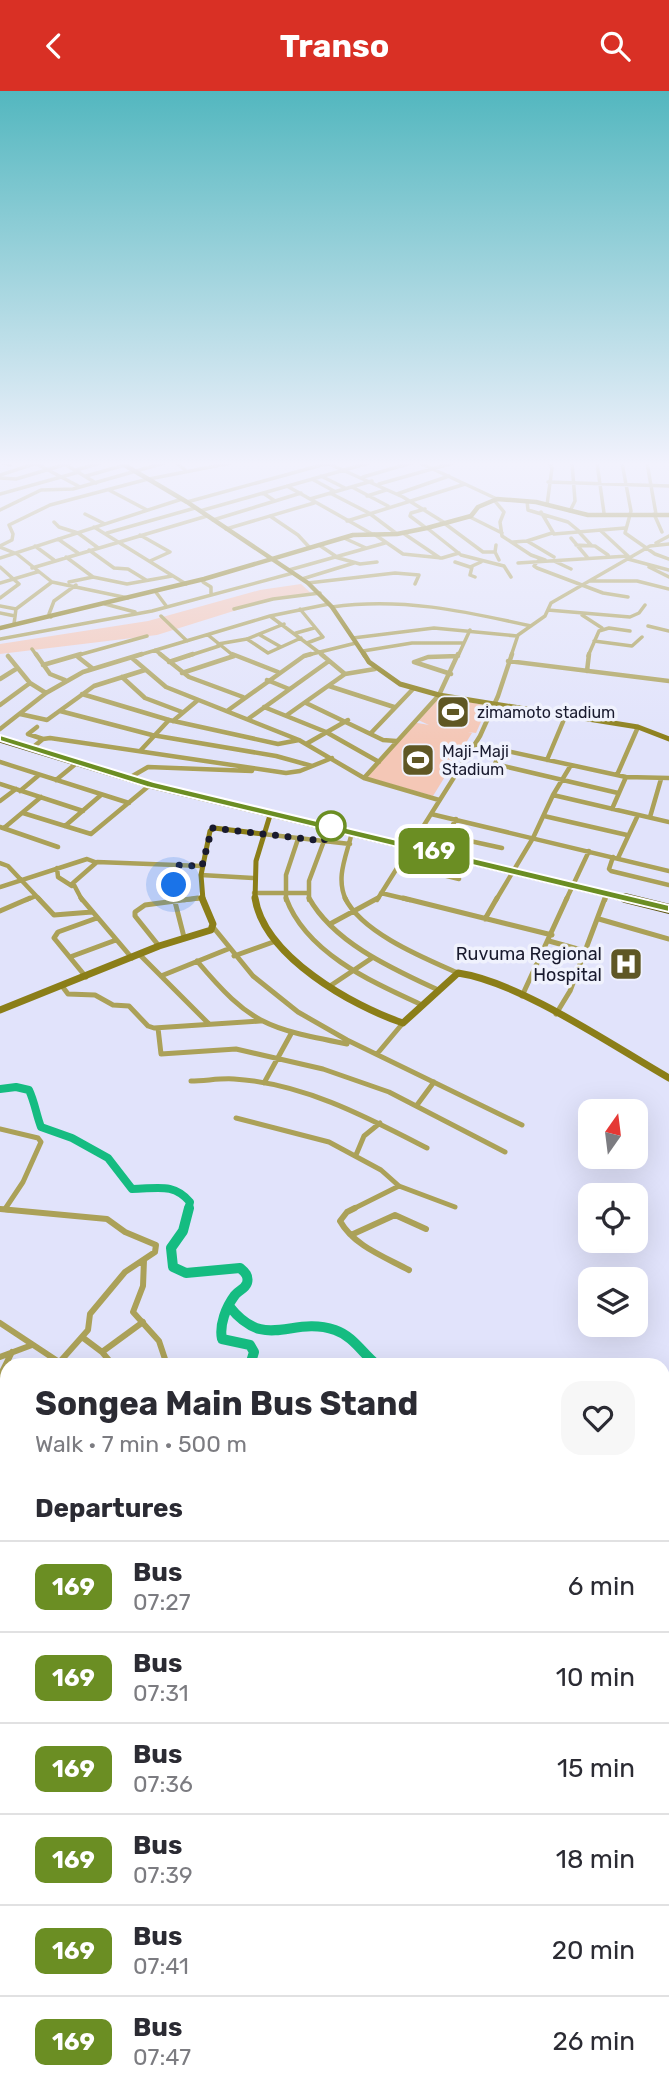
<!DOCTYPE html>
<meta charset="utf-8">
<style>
:root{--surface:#fff;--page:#f7f7f7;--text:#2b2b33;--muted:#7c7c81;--line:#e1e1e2;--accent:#d93025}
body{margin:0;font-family:Rubik,sans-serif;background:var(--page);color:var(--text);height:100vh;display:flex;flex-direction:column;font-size:26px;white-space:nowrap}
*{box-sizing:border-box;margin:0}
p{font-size:23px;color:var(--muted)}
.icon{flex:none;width:38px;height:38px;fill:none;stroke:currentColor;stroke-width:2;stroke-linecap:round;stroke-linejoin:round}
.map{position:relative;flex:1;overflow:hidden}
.side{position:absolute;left:0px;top:1267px;width:670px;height:742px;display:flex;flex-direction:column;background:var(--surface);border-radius:21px 21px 0 0;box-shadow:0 7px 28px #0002}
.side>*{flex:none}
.badge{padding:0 14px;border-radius:10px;font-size:24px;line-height:46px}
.needle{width:46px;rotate:14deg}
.tools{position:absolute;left:578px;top:1008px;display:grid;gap:14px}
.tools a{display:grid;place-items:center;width:70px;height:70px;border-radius:14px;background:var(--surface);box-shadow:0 7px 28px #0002;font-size:35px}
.you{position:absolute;width:35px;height:35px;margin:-18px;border:5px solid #fff;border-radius:50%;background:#1a73e8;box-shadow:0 0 0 10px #1a73e833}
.map>.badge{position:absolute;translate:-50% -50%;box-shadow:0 0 0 4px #fff}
h2{padding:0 35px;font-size:26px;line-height:63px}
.round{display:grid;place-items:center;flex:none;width:74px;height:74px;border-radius:21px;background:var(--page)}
.head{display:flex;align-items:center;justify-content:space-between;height:119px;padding:0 35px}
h1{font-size:33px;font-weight:700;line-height:52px}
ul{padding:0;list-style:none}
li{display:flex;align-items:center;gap:21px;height:91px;padding:0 35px;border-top:2px solid var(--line)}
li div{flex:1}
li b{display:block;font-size:26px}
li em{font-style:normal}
li .badge{min-width:77px;font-weight:700;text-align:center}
header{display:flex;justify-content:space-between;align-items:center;height:91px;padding:0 35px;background:var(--accent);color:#fff;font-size:32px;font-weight:700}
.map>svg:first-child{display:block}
.green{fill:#f4c7b6}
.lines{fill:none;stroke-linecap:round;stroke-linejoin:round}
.river-far2{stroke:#15bc81;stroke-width:8}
.river-far1{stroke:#15bc81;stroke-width:10}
.river{stroke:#15bc81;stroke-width:12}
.street-far4{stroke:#aba158;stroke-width:3.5}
.street-far3{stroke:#aba158;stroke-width:4.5}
.street-far2{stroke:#aba158;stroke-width:5}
.street-far1{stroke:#aba158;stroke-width:6}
.street{stroke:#aba158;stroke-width:8}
.secondary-far2{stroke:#8b7e18;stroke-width:4.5}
.secondary-far1{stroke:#8b7e18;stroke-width:5}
.secondary{stroke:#8b7e18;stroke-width:7}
.highway-far1{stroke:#5a510b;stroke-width:7}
.highway{stroke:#5a510b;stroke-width:10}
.line{fill:#6b8e23;stroke:#fff;stroke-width:2}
.walk{stroke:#191a2e;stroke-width:7;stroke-dasharray:0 12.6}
.stop-dot{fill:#fff;stroke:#6b8e23;stroke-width:3.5}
.labels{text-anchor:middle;stroke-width:7;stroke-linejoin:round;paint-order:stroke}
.far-poi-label{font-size:16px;fill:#191a2e;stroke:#f0f2fd;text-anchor:start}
.poi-label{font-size:18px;fill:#191a2e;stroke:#f0f2fd;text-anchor:end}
</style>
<header><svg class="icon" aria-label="back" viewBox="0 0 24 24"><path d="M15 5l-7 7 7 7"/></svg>Transo<svg class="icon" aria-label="search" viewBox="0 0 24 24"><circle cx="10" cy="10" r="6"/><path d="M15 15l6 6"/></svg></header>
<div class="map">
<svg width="669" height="2009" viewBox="0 0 669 2009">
<rect width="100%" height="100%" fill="#e1e3fb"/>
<!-- green -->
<path class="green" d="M301,493L312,503L278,506L157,544L0,563V553L148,530L260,499Z
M436,604L488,615L476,642L468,641L472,642L433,705L367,686L412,631L429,634L416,628Z"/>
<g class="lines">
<!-- river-far2 -->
<path class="river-far2" d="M0,998L16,996L29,999C35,1012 36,1023 41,1036L72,1047L108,1067L132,1098C156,1098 173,1091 190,1111L188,1119"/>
<!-- river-far1 -->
<path class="river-far1" d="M189,1117L183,1140L171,1157L173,1176L186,1182L240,1177C245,1181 249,1185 247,1192C245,1198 239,1199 235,1204C226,1216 219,1234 222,1248L250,1254L254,1261L250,1274
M229,1215C266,1262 291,1224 335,1239C353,1245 363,1263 377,1274
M663,1477L669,1479"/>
<!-- river -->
<path class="river" d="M663,1758L666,1780L663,1796
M663,1822L669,1832"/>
<!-- street-far4 -->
<path class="street-far4" d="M4,372L10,374
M35,372L80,396
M177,372L186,380
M327,372L403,406L445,432
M420,372L497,408
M597,372L604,422
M622,372L631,420L625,442L655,463L669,468
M647,372L656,423
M66,374L96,392
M76,379L100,372
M0,384L37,372
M86,385L125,374
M321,385L345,397
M363,386L411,372
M0,387L16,388L70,372
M149,388L231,372
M312,388L334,400
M548,391L669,395
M379,393L453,372
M287,395L372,443
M352,396L388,415
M109,399L147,419
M330,402L369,422L397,443
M0,403L79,381
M397,403L449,385
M367,405L386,399
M310,408L372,390
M494,409L504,421L500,431L502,445L531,464L545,469
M275,410L301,402
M527,410L528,419L568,431L579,440
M187,411L329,372
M547,414L552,377L550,372
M425,418L411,422L410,425L426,437
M0,419L41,399L73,398L164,372
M200,420L369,372
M570,420L575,410L572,372
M541,421L554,443L625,437
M85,423L103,432
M654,423L662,441
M270,425L298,444L310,457
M470,426L502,442
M213,429L275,410L263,402
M347,430L465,393
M54,431L59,436L78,442L97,456
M444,432L483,461H495
M94,436L186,493
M427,437L461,464L504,475L511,486
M226,438L314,412
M600,439L628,465
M578,440L591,454
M107,442L195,417
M403,442L440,467
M374,443L403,463L442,467L459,462
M140,444L170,461L150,470
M344,447L366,457
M571,447L587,466
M58,448L78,462
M527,450L552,442
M513,451L527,450L554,466
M656,452L669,445
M319,454L337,466
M496,454L495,461L499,469
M576,454L595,455L608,464
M0,455L12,449L13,443L9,434L50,414L148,388
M35,455L54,469
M0,456L17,463L52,491L128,507
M89,459L114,477L128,478L146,489
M66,466L93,486
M335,466L360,473L377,471
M0,467L182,408
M628,468L669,479
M538,470L534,475L537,477L603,502L628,506
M554,470L571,478
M455,471L470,476L481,471
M518,472L628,465
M0,476L19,493L0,507
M472,476L470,484L475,486
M649,476L669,486
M32,477L207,425
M289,479L385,452
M204,488L203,491L211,496V504
M302,488L354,472
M589,490H637L669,498
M69,491L93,486L127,493L172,485
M0,492L37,481
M308,492L395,482L419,484L415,493
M155,500L167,516
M105,513L135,521
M0,515L16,518
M332,516C400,506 464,520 531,535
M234,518L273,508L320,502
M300,518L323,546L307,552
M548,519L630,526L639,522L645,514
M0,522L15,525
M582,524L602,537
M161,525L187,550
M270,525L324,565
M51,526L49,523L54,510L76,494
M14,533L16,518L52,491
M648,535L669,540
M296,542L314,537
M208,544L234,565
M260,544L281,556
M353,547L434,537L517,545
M0,548L152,520L293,482
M247,548L268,562L301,547
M594,550L632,555L642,546
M218,553L247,548L284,533
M32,558L37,565
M155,559L163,565
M363,560L412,552H464
M75,565L147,545
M136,565L270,525L329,513
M188,565L219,555
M304,565L356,552
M458,565L470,539
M511,565L518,544L545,525L551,512L650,455L669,453
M588,565L599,540L609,537L630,540"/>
<!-- street-far3 -->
<path class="street-far3" d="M36,563L50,583L65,589
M160,563L189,586L243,606
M232,563L278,581
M321,563L345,583
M8,565L30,592L46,602
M78,566L92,577
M132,567L166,596L299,649L364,687L439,709
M508,570L669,590
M169,571L193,563
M414,571L428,566L458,565
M414,571L451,583
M43,574L81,563
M587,580L589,563
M182,582L234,565
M122,586L145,607L182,621
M0,588L16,578
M267,589L289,598
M329,595L394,616
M82,603L169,629L278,653L299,649
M306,612L383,649L396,650
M0,614L30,592
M264,616L326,641L379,671
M60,620L152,644L276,665L312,675
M227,620L304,565L311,563
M20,623L47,629L94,595L145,579
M287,624L345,583L375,578
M248,628L329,570
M173,630L198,609
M37,636L28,643L43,648
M0,638L46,602L83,581L142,563
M371,642L413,598
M306,653L348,629
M475,653L626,686L669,687
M32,657L43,648L50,647L286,682L300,680L332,667
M141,659L169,629
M501,659L495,673L618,702
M547,669L565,626
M0,671L129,712
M617,684L638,636
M129,687L148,676L252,680
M364,687L439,604L458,563
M56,689L78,671
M0,693L83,720
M20,700L39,684
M553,704L669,731
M0,710L16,698
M612,718L626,686
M23,722L91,743L150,694
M431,723L669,780
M544,725L627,744
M650,726L661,688
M65,735L101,704
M0,736L58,756
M4,737L41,706
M263,743L350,753
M447,745L502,757
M438,761L456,728
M613,766L609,778L611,780L669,794
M618,767L638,724
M0,772L8,775L40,809
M398,773L459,788
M174,774V809
M57,777L58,786L72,795
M201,784L253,787
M0,796L87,768L95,771
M254,802H307
M381,802L410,809
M26,809L36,805
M82,809L73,792L97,771L202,775
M184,809L202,807
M286,809V784L298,748
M309,809V790L324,750
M346,809C335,786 347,764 352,741
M377,809L480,645L498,605L512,563
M496,809L533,747L553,704L571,674
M566,809L589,760
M605,809L607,803"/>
<!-- street-far2 -->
<path class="street-far2" d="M38,807L54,824L92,821
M81,807L132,867
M174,807L184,846
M286,807C306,862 372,891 422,914
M309,807C334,852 393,878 438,899
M345,807C362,842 424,867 458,882
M403,807L552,844
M0,820L30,807
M485,828L497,807
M599,828L669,848
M330,833L378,807
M213,836L253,885L298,921L347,949L522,1034
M549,850L585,860
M159,855L135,825V821L145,814L198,807
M140,864L209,933
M234,865L276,850
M70,866L116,849
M197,870C251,934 266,937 347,953
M161,885L228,858
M86,886L54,847L58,841L97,827
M62,895L68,903L95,904L113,914L129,915L148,935L154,937L260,930
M330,895L372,867
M522,905L567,807
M556,923L570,900L605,807
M158,937L161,963L236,958L323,978L389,1001L505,1061
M377,963L403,932
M191,990C205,990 220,987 234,988C303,992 367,1026 427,1057
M264,992L292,941
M417,1014L434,991
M236,1027L329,1051L381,1079L399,1095L455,1116
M0,1038L38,1047L41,1051L23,1091L5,1118
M356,1064L364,1045L380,1032
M0,1118L9,1119
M351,1119L399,1095"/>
<!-- street-far1 -->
<path class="street-far1" d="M355,1117L347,1121L340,1130C354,1155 385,1166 409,1179
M0,1118L107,1128L125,1141L156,1154L155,1161L125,1181L90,1223L88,1239L57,1274
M351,1144L395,1124L426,1138
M144,1169L143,1195L133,1221L159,1250L167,1274
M0,1232L59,1271
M82,1246L102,1261L113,1274
M102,1261L143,1231
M0,1266L32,1254
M0,1285L12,1261
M0,1309L7,1313
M0,1348L7,1339"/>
<!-- street -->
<path class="street" d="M0,1520L7,1521
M0,1540V1545
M663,1572L669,1576
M0,1577L7,1593L0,1609
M0,1653L7,1649
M0,1658L7,1660
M663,1666L669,1665
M0,1798L7,1801
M0,1913L7,1902
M0,1952L7,1966
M20,2002L24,2009
M189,2002L192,2009
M297,2002L298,2009
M333,2002L335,2009
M456,2002L458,2009
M394,2009L401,2002"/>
<!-- secondary-far2 -->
<path class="secondary-far2" d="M121,372L187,411L308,492L332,516L365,565
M0,537L204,488L353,444L397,443L427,437L471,425L478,416L497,408L536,411L588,424H669"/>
<!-- secondary-far1 -->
<path class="secondary-far1" d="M364,563L369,571L400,593L439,604L638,636L669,648
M203,809L201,784L210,740L214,737L263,743
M255,809L256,770L271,721"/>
<!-- secondary -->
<path class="secondary" d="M255,807C264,865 352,915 403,932L458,882C520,891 613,955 669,987
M0,919L159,855L211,839L213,833L202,807"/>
<!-- highway-far1 -->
<path class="highway-far1" d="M0,648L150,694L632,809"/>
<!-- highway -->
<path class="highway" d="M625,807L669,818"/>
</g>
<!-- sky -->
<linearGradient id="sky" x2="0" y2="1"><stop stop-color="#53b7bf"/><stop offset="0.57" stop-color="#f2f2fd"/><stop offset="1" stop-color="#f2f2fd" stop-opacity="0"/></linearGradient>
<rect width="669" height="653" fill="url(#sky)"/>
<!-- line -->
<path class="line" d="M0,644L154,691L669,814V821L147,696L0,650Z"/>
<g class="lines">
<!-- walk -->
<path class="walk" d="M174,794V774L202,775L212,737L324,750L331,735"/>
</g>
<!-- icons -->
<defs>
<symbol id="stadium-square" viewBox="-11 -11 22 22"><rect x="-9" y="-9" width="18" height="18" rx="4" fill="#5f5724" stroke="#f0f2fd"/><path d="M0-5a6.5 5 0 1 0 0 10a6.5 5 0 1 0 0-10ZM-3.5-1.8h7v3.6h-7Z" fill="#fff"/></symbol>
<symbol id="hospital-square" viewBox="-11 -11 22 22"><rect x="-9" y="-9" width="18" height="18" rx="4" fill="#5f5724" stroke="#f0f2fd"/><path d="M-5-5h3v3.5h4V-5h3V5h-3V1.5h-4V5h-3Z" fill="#fff"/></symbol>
</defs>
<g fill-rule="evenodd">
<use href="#stadium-square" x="434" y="602" width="38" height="38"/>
<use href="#stadium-square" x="399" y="650" width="38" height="38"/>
<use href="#hospital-square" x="607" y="854" width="38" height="38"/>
</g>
<!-- markers -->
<circle class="stop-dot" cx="331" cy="735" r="14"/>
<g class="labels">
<!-- far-poi labels -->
<g class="far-poi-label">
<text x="477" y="627">zimamoto stadium</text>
<text x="442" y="666">Maji-Maji<tspan x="442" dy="18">Stadium</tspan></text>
</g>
<!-- poi labels -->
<g class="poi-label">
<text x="602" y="869">Ruvuma Regional<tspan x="602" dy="21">Hospital</tspan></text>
</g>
</g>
</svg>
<div class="tools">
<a><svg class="needle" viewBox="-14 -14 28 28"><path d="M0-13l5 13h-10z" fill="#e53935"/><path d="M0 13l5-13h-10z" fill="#7c7c81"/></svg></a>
<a><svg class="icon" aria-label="locate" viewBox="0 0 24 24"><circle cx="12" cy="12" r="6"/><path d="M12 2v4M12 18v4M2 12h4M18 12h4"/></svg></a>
<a><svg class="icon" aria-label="layers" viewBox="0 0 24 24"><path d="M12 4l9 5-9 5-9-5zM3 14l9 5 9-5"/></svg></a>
</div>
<div class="you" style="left:174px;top:794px"></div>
<b class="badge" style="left:434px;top:760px;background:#6b8e23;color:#fff">169</b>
<section class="side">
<div class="head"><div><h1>Songea Main Bus Stand</h1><p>Walk · 7 min · 500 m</p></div><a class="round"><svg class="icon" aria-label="heart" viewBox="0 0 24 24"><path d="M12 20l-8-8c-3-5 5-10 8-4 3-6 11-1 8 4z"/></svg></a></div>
<h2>Departures</h2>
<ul>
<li><span class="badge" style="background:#6b8e23;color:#fff">169</span><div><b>Bus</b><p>07:27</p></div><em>6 min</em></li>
<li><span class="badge" style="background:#6b8e23;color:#fff">169</span><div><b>Bus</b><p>07:31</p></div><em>10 min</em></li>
<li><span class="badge" style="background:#6b8e23;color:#fff">169</span><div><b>Bus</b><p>07:36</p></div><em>15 min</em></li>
<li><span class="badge" style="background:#6b8e23;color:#fff">169</span><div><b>Bus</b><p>07:39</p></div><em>18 min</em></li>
<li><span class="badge" style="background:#6b8e23;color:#fff">169</span><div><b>Bus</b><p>07:41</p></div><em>20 min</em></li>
<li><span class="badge" style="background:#6b8e23;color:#fff">169</span><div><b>Bus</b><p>07:47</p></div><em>26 min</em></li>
</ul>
</section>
</div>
